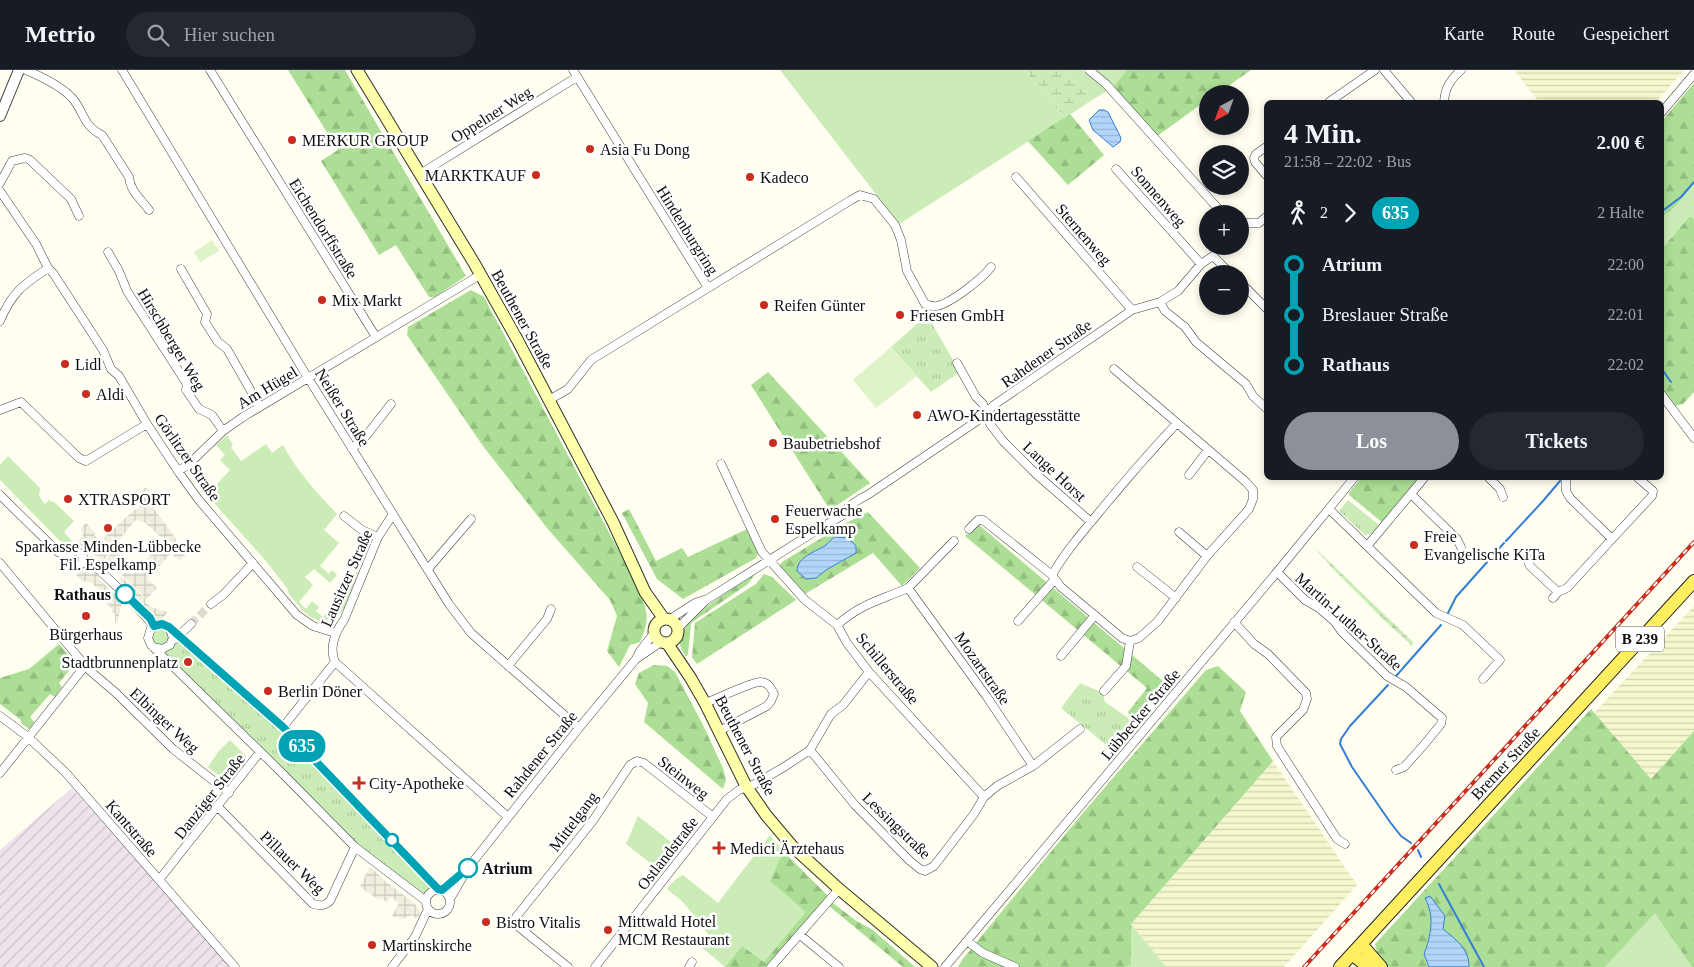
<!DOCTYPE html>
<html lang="de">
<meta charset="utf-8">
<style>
:root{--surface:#171b24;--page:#242831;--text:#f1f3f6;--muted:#9ea1a6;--line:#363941;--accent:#8c9099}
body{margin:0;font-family:"Times New Roman",serif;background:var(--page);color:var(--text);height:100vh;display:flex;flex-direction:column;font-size:19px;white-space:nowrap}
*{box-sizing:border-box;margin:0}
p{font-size:16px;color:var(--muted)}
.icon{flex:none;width:28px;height:28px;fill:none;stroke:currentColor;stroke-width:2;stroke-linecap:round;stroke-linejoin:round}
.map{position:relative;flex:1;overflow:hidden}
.sheet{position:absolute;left:1264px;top:30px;width:400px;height:380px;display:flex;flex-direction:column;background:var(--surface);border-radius:8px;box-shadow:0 2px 8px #0003}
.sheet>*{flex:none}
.badge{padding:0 10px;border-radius:16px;font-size:18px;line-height:32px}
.needle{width:32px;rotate:221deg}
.tools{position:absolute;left:1199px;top:15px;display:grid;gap:10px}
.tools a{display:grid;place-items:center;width:50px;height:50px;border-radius:50%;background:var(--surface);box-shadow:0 2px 8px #0003;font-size:25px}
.map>.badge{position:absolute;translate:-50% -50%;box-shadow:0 0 0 2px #fff}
.legs{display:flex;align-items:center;gap:8px;height:55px;padding:0 20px;font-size:16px}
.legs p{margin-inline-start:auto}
.overview{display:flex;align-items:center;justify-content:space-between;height:85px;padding:0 20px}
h1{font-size:28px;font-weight:700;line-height:38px}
.cta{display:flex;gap:10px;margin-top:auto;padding:10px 20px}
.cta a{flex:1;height:58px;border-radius:30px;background:var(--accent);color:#fff;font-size:20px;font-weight:700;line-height:58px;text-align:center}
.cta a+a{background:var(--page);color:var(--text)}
ul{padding:0 20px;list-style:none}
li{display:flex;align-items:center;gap:18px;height:50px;font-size:19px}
li i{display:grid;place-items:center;width:8px;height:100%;margin:0 6px;background:currentColor}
li i::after{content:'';width:12px;height:12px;margin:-6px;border:4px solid;border-radius:50%;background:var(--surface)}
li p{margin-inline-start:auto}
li:first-child i{background:linear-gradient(#0000 50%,currentColor 0)}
li:last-child i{background:linear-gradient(currentColor 50%,#0000 0)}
header{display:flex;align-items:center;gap:30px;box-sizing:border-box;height:70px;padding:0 25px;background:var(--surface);border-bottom:1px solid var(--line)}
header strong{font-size:24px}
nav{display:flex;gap:28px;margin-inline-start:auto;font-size:18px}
.search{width:350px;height:45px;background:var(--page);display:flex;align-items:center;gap:12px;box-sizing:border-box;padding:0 18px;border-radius:28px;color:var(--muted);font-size:19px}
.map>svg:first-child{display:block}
.industrial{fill:url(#industrial-furrows)}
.farmland{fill:url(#farmland-rules)}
.grass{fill:#cbecb7}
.forest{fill:url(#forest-firs);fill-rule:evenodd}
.wetland{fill:url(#wetland-marsh)}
.park{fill:url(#park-tufts)}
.pitch{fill:#dff3c9}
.plaza{fill:url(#plaza-grid)}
.water{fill:url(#water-rules);stroke:#347ed6}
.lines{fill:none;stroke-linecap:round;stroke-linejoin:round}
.stream{stroke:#347ed6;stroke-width:2}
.minor-tunnel{stroke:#dbdace;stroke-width:8;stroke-dasharray:8 4;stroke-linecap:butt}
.minor-casing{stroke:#424242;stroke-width:9}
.tertiary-casing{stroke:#424242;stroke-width:12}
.secondary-casing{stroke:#313131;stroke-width:13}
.primary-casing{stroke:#202020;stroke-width:14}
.minor{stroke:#fff;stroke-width:8}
.tertiary{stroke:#fff;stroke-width:10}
.secondary{stroke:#fdffab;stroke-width:11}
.primary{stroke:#ffef60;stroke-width:12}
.rail-casing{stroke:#c82d1d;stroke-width:4}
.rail{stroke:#fff;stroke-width:2;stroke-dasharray:5.5;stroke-linecap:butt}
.line-1-casing{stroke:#fff;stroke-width:11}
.line-1{stroke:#00a3b4;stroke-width:8}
.poi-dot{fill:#c82d1d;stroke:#fff;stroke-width:2}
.stop-1-dot{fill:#fff;stroke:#00a3b4;stroke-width:2.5}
.labels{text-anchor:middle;stroke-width:5;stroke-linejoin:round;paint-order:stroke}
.shield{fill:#fff;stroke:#575757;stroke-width:1}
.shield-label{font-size:15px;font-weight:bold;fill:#0f0f0f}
.street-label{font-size:16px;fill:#0f0f0f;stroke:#fff}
.poi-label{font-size:16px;fill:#0f0f0f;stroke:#fff;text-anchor:start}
.stop-label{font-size:16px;font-weight:bold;fill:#0f0f0f;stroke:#fff;text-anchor:end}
</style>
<header>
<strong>Metrio</strong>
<div class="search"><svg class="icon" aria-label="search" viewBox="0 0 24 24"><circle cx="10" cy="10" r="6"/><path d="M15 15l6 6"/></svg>Hier suchen</div>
<nav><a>Karte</a><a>Route</a><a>Gespeichert</a></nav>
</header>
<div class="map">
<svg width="1694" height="897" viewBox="0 0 1694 897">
<defs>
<pattern id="industrial-furrows" width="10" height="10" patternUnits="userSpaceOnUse" patternTransform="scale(1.25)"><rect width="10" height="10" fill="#eee3ed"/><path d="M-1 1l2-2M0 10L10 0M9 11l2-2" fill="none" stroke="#cbc2ca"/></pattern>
<pattern id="farmland-rules" width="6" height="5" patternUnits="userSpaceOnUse" patternTransform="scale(1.25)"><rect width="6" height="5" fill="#f5f7ce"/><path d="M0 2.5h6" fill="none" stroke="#d1d3b0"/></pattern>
<pattern id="forest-firs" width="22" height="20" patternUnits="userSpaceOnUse" patternTransform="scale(1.25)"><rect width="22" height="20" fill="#acde95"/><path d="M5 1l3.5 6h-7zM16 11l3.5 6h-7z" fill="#93bd7f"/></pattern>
<pattern id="wetland-marsh" width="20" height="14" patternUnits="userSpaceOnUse" patternTransform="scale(1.25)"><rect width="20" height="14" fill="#cbecb7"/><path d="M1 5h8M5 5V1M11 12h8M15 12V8" fill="none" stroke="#adc99c"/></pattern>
<pattern id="park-tufts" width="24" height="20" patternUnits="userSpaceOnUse" patternTransform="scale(1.25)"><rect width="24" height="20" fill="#cbecb7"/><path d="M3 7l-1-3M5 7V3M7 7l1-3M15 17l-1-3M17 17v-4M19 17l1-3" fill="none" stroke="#adc99c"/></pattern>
<pattern id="plaza-grid" width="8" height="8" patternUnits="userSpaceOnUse" patternTransform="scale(1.25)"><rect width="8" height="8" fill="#f0eede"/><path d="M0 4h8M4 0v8" fill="none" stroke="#cdcbbd"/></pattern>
<pattern id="water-rules" width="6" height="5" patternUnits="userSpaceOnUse" patternTransform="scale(1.25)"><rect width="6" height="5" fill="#b2d5fa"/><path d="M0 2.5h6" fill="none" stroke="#98b6d5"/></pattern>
</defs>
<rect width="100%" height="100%" fill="#fffef0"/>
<!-- industrial -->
<path class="industrial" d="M72,718L152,808L229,897H0V780Z"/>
<!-- farmland -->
<path class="farmland" d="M1514,0H1684L1656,32H1539Z
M1694,536V661L1651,709L1594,643Z
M1273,691L1357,815L1284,897H1166L1131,854Z"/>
<!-- grass -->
<path class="grass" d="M780,0H1024L1065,48L899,154Z
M1065,0H1082L1107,21L1092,30Z
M1092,0H1127L1112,18Z
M1694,114V149L1690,146L1661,180V148L1675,137Z
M227,365L233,375L231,377L241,391L266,374L272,383L283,375C297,401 317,423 337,444L324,460L339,473L320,496L329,504L332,500L337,505L330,513L314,499L305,507L313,515L299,532L306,539L312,531L319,537L316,541L323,547L338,529L339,522L357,501L358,503L344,538L335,550L329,553H324L309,546L304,542L289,524L287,518L266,491L207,425L230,400L220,390L225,385L216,375Z
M8,386L40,418L39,426L45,434L49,430L52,432L53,431L74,451L64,462L74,474L62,473L0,410V395Z
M230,670L246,686L226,711L208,697L218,682Z
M638,746L676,776L658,799L626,774Z
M770,765L783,781L770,811L807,842L764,892L742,876L725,897L700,876L709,865L683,832L667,819L676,809L683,805L718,833Z
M1655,842L1692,897H1605Z
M1131,854L1166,897H1125L1131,894Z"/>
<!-- forest -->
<path class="forest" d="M288,0H345L466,206L435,227H429L396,175L379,185L321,91L338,80Z
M1127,0H1251L1217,24H1208L1207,30L1156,67L1112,18Z
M1694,13V114L1675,137L1661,148V52Z
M1070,44L1104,85L1068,115L1028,71Z
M1690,146L1694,149V322L1683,334L1675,336L1661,316V180Z
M471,220L484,227L638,517C647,541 651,547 640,572L630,575L619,597L607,581L617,546L610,530L547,458L483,376L407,265L408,257Z
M768,302L870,413L830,440L751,315Z
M1361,408H1418L1383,453L1348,424Z
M629,439L656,491L682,478L688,487L747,459L758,483L756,488L683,529L657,509L622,443Z
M868,442L920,498L902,516L873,483L805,524L779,496L782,492L846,453ZM831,469L850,487L826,500L816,508Z
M978,454L1165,613L1132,649L1128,642L1147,618L965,466Z
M756,503L748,514L691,553L688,584L686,587C684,583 680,578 680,573C680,547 736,517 756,503Z
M764,504L772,507L796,530L697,594L692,587L695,553L756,514Z
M59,574L75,593L59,613L62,617L55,627L50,624L30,647L34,652L29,659L21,653V650L0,634V608L29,599Z
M654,595L667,596L675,602L702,653L723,698L726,710L723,719L644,652L648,633L635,614L639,603Z
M1218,596L1246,622L1240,641L1273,691L1131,854V895L1125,897H958L962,890L1082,744L1206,600Z
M1591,639L1651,709L1694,661V897H1692L1655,843L1605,897H1387L1377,883L1375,874Z
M783,781L829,827L768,897H725L742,876L764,892L806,842L770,811Z
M833,833L855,850L873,860L915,897H903L829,836Z"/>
<!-- wetland -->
<path class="wetland" d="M1024,0H1065L1092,30L1065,48Z
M1312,475L1413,572V575L1411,576L1409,573L1384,550L1336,502Z"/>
<!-- park -->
<path class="park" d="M927,245L960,302L931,322L891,277Z
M1348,430L1379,455L1371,464L1365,465L1339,441Z
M158,557L166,559L298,676L431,816L422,826L359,777L153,574L151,562Z
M1080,613L1103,623L1105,632L1131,650L1109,677L1061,638Z"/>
<!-- pitch -->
<path class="pitch" d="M212,170L219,181L200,192L194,182Z
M891,277L917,306L876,338L853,310Z"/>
<!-- plaza -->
<path class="plaza" d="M146,417L154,424L156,429L153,435L155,436L154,439L172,463L185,485L180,491L171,483L148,509L157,518L147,529L122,505L127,501L132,505L164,470L144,452L136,450L117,472L119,479L107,485L103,492L87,478L78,475L77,473L83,465L81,458L86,453L95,463L94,465L100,471V474L104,475L106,471L104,468L133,441L140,438L139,433L140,422Z
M119,480L125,498L119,504L104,493L108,486Z
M85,498H90L95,501L100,510L116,526L123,528L117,554L115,553V543H112V539L104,531L105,526L92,513L85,511L84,512L76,506L79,501Z
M121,506L146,529L145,532L151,537L168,542L160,551L147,542L139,529L119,510Z
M370,796L384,810L414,833L421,843L417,849L412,845L402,849L392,846L399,833L391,827L387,832L380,828L379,830L360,817Z"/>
<!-- water -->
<path class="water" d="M1099,40H1104L1108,42L1121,68L1120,72L1113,77L1093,60L1089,50Z
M835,467L848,468L856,476V483L826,500L816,508L806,509L797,501C797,487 815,482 826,475C829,472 831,469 835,467Z
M1430,826L1445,846L1443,859C1456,870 1469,878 1469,897H1429L1424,884C1431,866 1435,846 1425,828Z"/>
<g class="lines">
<!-- stream -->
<path class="stream" d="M1661,142L1681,127L1694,112
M1661,298L1671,312
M1506,471L1543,431L1560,411
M1447,545L1456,527L1504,473
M1396,606L1441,555
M1388,615L1350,656L1341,669L1340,674L1352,697L1390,752L1401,766L1411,773
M1418,780L1421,787
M1439,814L1484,897"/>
<!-- minor-tunnel -->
<path class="minor-tunnel" d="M191,554L211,534"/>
<defs>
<path id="minor" d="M26,0C40,6 63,17 73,29C84,42 83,56 102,65L129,107C130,121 141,129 149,140
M122,0L305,303L449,534L471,563L579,658
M210,0L376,267
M573,0L708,218
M1089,0L1106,14L1223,144
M1384,0L1411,32
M1329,32L1375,0
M1444,32C1445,18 1450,10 1461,0
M1661,43L1694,4
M1266,77L1256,84L1254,88L1255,92L1266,105
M1116,99L1201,194
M420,104L577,7
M1016,107L1132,240
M0,113L12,91L25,88L30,90L71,129L79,146
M0,121L36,174L48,198L53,203L103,280L111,299L119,306L147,354L180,404L198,429L297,545L313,556L335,563
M1240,153H1259L1266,147
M108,182L119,201L127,221L187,314L186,320L199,339L212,345L223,361
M181,199L207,244L205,252L218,272L227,279L260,337
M1240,212L1266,238
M1160,232L1165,241L1185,257L1196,272L1246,314L1253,326L1266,338
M0,251C12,222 23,215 48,198
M957,293L976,327L983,334L990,354L1003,371L1036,404L1091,452
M1661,324L1694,368
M549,330L568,319L591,290L851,130L860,125L874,129L895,155L901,170L907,201L925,234C929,235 933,237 937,236C951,233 982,209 991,197
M0,340L21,332L79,388L86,391L147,354
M352,379L366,366L391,334
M721,394L762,482L805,530L837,555L847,573L869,602L984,727
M178,401L188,395L223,361L243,347L480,205
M1189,405L1208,380
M1489,408L1500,419L1503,427
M1411,424L1457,469L1461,477
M0,425L58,482L68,486
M1329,439L1436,543L1463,555L1500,590L1483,609
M393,444L378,467L344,550C335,562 329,578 335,592L508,747
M344,446L362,460L378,467
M838,447C847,437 857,430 869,424L977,351L994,335L1132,240L1160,232L1178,221L1201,194L1213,186L1231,204
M969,459L978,450H983L1052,505L1061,517L1122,568L1130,571L1139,568L1158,551L1207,486L1249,439L1253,429V420L1246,412L1114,299
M1179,462L1207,486
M1612,469L1652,426L1653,421L1638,408
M1368,475L1424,408
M68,486V493L73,497H78L83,492
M68,486L72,482L77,481L83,486V492
M1527,488L1530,496L1558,522
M83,492L94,496L98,499L129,528L154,556
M0,493L88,599L116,623L173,679L229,723
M1137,497L1176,528
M428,499L471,449
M1277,502L1305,530L1319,538L1334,551L1342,562L1387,606L1406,617L1442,648L1441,654L1423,676L1404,697L1396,700
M1052,505C1064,484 1080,465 1096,446C1122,414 1149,383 1177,353
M908,518L954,471
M1553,528L1558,522L1567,518L1612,469L1570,428L1566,421V408
M211,534L223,525L253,493
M670,549L695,533L704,530
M1018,551L1055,509
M1234,552L1254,574L1268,584L1306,623L1307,629L1303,640L1276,667L1277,676L1337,769L1345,774
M837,555C862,533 879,531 908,518L987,627L1033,696
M678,558L706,530L817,460L843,445
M175,569L191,554
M153,577L162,579L170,575L173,568L170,559
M1061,586L1095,545
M636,589L661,572
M508,596L547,549L551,539
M1104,621L1126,596L1130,571
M705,633C717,629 751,612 760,612C768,612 771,618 774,624L771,631L767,636L719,661
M0,646L28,667L66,703L235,897
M283,657L335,592
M810,680L855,735L910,791L920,799L925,801L934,796L974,744L984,727L997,716L1033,696L1080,659
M0,703L85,596
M218,737L313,834C321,836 324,836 330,831L355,777
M159,810L260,682
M426 832a12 12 0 1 1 24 0a12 12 0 1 1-24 0Z
M442,820L468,798L579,658L636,589L640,581L654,563
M450,829L465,803
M426,831L355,777L283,704L151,575L148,568L151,558L158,554L169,557L283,657L438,819
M800,865L839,897
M967,871L983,883L1015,897
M392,897L415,867L428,839
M568,897L520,858L515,854L516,847L592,752L630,695L637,691L644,693L713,747
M595,897L727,729L739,720L755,714L784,697L810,680L831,644L843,635L869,602
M689,897L692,892
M771,897L839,819
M945,897L1277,502L1354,408"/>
<path id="tertiary" d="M0,46L19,0"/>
<path id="secondary" d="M357,0L474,193L518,271L613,452L645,522L664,549
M654 561a12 12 0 1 1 24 0a12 12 0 1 1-24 0Z
M667,573L690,607L705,633L746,716L766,745L793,777L839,819L932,897"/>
<path id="primary" d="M1361,874L1381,897
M1352,884L1368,897
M1340,897L1694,511"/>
</defs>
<!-- minor casing -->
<use href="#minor" class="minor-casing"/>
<!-- tertiary casing -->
<use href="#tertiary" class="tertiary-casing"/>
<!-- secondary casing -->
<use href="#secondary" class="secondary-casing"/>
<!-- primary casing -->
<use href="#primary" class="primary-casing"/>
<!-- minor -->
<use href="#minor" class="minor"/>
<!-- tertiary -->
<use href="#tertiary" class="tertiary"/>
<!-- secondary -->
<use href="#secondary" class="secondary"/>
<!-- primary -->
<use href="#primary" class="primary"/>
<defs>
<path id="rail" d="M1304,897L1694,472"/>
</defs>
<!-- rail casing -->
<use href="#rail" class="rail-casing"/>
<!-- rail -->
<use href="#rail" class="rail"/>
</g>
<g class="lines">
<defs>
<path id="line-1" d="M125,524L150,548L154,556L162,554L169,557L283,657L438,819L442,820L468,798"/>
</defs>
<!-- line-1 casing -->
<use href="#line-1" class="line-1-casing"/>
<!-- line-1 -->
<use href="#line-1" class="line-1"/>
</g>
<!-- markers -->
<g class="poi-dot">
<circle cx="292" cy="70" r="5"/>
<circle cx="590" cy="79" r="5"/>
<circle cx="536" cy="105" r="5"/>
<circle cx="750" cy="107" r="5"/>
<circle cx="322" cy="230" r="5"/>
<circle cx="764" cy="235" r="5"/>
<circle cx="900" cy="245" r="5"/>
<circle cx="65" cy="294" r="5"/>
<circle cx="86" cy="324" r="5"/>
<circle cx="917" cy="345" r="5"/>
<circle cx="773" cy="373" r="5"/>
<circle cx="68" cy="429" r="5"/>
<circle cx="775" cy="449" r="5"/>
<circle cx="108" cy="458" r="5"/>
<circle cx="1414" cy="475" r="5"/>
<circle cx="86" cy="546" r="5"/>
<circle cx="188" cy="592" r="5"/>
<circle cx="268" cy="621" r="5"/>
<path d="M356.5 705.5h5v5h5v5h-5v5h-5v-5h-5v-5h5z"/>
<path d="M716.5 770.5h5v5h5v5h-5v5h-5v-5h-5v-5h5z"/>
<circle cx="486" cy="852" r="5"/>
<circle cx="608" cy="860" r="5"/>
<circle cx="372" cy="875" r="5"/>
</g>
<g class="stop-1-dot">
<circle cx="125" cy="524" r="9"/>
<circle cx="392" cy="770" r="6"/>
<circle cx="468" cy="798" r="9"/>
</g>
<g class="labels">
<!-- shield labels -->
<rect class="shield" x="1616" y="556.5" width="48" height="25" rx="4"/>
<g class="shield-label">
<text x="1640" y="574">B 239</text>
</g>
<!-- street labels -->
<g class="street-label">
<text transform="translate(491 44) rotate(-32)" y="6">Oppelner Weg</text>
<text transform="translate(1159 126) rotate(49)" y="6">Sonnenweg</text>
<text transform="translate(324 158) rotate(58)" y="6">Eichendorffstraße</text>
<text transform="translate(688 160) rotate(58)" y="6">Hindenburgring</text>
<text transform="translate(1084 164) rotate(49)" y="6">Sternenweg</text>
<text transform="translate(523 249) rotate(61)" y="6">Beuthener Straße</text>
<text transform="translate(172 269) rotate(59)" y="6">Hirschberger Weg</text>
<text transform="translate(1046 283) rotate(-35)" y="6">Rahdener Straße</text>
<text transform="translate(267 317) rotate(-31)" y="6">Am Hügel</text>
<text transform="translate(343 337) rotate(58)" y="6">Neißer Straße</text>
<text transform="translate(188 387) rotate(55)" y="6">Görlitzer Straße</text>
<text transform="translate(1055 401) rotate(43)" y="6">Lange Horst</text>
<text transform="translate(346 508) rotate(-66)" y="6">Lausitzer Straße</text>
<text transform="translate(1349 551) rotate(42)" y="6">Martin-Luther-Straße</text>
<text transform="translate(888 598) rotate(50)" y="6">Schillerstraße</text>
<text transform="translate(983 598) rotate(55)" y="6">Mozartstraße</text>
<text transform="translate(1140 644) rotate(-50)" y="6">Lübbecker Straße</text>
<text transform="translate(165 650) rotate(43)" y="6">Elbinger Weg</text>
<text transform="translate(746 675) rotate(62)" y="6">Beuthener Straße</text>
<text transform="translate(540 684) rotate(-51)" y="6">Rahdener Straße</text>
<text transform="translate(1505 693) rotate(-47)" y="6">Bremer Straße</text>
<text transform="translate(684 707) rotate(38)" y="6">Steinweg</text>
<text transform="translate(209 726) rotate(-52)" y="6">Danziger Straße</text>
<text transform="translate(573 751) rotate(-53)" y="6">Mittelgang</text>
<text transform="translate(897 755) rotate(44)" y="6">Lessingstraße</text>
<text transform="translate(132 758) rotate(49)" y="6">Kantstraße</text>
<text transform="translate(667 783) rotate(-52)" y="6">Ostlandstraße</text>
<text transform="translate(293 792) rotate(44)" y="6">Pillauer Weg</text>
</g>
<!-- poi labels -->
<g class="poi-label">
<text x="302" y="76">MERKUR GROUP</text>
<text x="600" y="85">Asia Fu Dong</text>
<text x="526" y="111" text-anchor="end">MARKTKAUF</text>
<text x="760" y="113">Kadeco</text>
<text x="332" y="236">Mix Markt</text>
<text x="774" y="241">Reifen Günter</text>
<text x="910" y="251">Friesen GmbH</text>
<text x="75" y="300">Lidl</text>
<text x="96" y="330">Aldi</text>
<text x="927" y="351">AWO-Kindertagesstätte</text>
<text x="783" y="379">Baubetriebshof</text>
<text x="78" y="435">XTRASPORT</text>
<text x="785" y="446">Feuerwache<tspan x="785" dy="18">Espelkamp</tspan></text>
<text x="1424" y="472">Freie<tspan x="1424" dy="18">Evangelische KiTa</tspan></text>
<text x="108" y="482" text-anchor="middle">Sparkasse Minden-Lübbecke<tspan x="108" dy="18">Fil. Espelkamp</tspan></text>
<text x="86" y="570" text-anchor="middle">Bürgerhaus</text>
<text x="178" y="598" text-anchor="end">Stadtbrunnenplatz</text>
<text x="278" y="627">Berlin Döner</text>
<text x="369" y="719">City-Apotheke</text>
<text x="730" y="784">Medici Ärztehaus</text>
<text x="618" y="857">Mittwald Hotel<tspan x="618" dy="18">MCM Restaurant</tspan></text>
<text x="496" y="858">Bistro Vitalis</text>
<text x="382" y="881">Martinskirche</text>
</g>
<!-- stop labels -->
<g class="stop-label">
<text x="111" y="530">Rathaus</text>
<text x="482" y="804" text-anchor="start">Atrium</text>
</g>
</g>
</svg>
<div class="tools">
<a><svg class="needle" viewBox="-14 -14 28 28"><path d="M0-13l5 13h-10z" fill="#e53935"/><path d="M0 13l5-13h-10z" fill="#9ea1a6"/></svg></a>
<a><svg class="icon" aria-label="layers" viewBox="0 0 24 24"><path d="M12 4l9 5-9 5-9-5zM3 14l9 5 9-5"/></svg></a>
<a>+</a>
<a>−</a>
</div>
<b class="badge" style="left:302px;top:676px;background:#00a3b4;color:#fff">635</b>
<section class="sheet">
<div class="overview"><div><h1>4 Min.</h1><p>21:58 – 22:02 · Bus</p></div><b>2.00 €</b></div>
<div class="legs"><svg class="icon" aria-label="walk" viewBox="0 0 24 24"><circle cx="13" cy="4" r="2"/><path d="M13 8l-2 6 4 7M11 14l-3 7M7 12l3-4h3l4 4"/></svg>2<svg class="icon" aria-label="forward" viewBox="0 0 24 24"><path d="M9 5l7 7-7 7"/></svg><b class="badge" style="background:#00a3b4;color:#fff">635</b><p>2 Halte</p></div>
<ul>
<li><i style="color:#00a3b4"></i><b>Atrium</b><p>22:00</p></li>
<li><i style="color:#00a3b4"></i><span>Breslauer Straße</span><p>22:01</p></li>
<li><i style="color:#00a3b4"></i><b>Rathaus</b><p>22:02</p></li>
</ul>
<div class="cta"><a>Los</a><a>Tickets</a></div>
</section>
</div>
